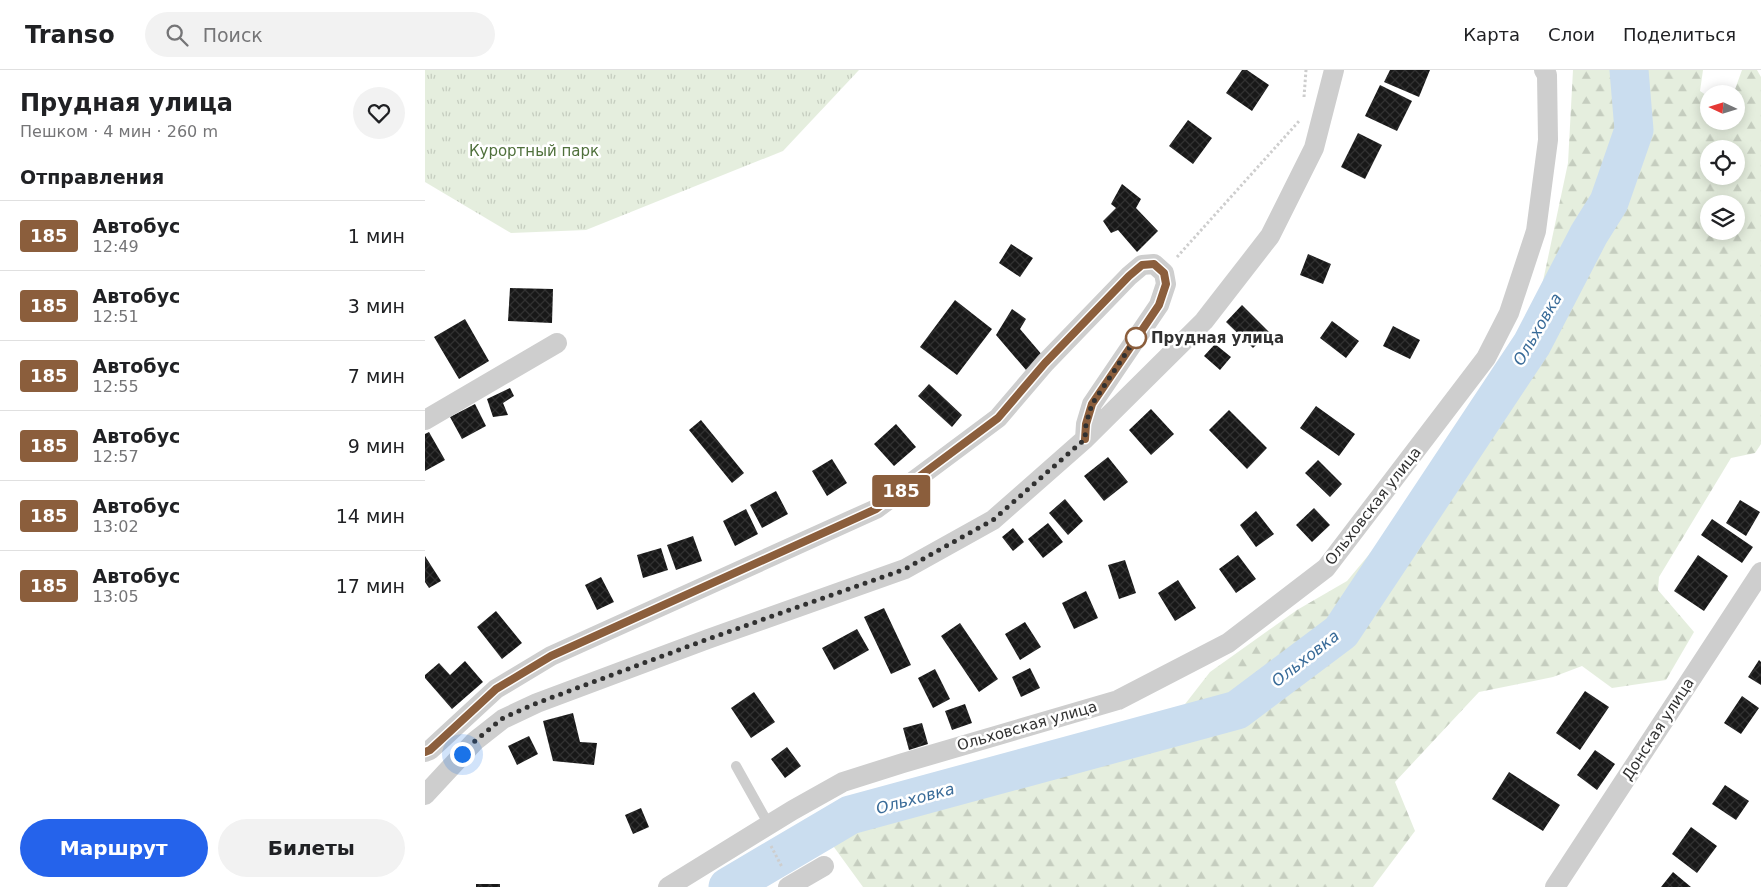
<!DOCTYPE html>
<html lang="ru">
<meta charset="utf-8">
<style>
:root{--surface:#fff;--page:#f2f2f2;--text:#202124;--muted:#757577;--line:#e0e0e0;--accent:#2563eb}
body{margin:0;font-family:"DejaVu Sans",sans-serif;background:var(--page);color:var(--text);height:100vh;display:flex;flex-direction:column;font-size:19px;white-space:nowrap}
*{box-sizing:border-box;margin:0}
p{font-size:16px;color:var(--muted)}
.icon{flex:none;width:28px;height:28px;fill:none;stroke:currentColor;stroke-width:2;stroke-linecap:round;stroke-linejoin:round}
.map{position:relative;flex:1;overflow:hidden}
.side{display:flex;flex-direction:column;background:var(--surface);width:425px}
.side>*{flex:none}
.badge{padding:0 10px;border-radius:4px;font-size:18px;line-height:32px}
.needle{width:32px;rotate:274deg}
.buttons{position:absolute;left:1275px;top:15px;display:grid;gap:10px}
.buttons a{display:grid;place-items:center;width:45px;height:45px;border-radius:50%;background:var(--surface);box-shadow:0 2px 12px #0003;font-size:25px}
.you{position:absolute;width:25px;height:25px;margin:-12px;border:4px solid #fff;border-radius:50%;background:#1a73e8;box-shadow:0 0 0 8px #1a73e833}
.map>.badge{position:absolute;translate:-50% -50%;box-shadow:0 0 0 2px #fff}
h2{padding:0 20px;font-size:19px;line-height:45px}
.round{display:grid;place-items:center;flex:none;width:52px;height:52px;border-radius:26px;background:var(--page)}
.overview{display:flex;align-items:center;justify-content:space-between;height:85px;padding:0 20px}
h1{font-size:24px;font-weight:800;line-height:38px}
.action{display:flex;gap:10px;margin-top:auto;padding:10px 20px}
.action a{flex:1;height:58px;border-radius:30px;background:var(--accent);color:#fff;font-size:20px;font-weight:800;line-height:58px;text-align:center}
.action a+a{background:var(--page);color:var(--text)}
ul{padding:0;list-style:none}
li{display:flex;align-items:center;gap:15px;height:70px;padding:0 20px;border-top:1px solid var(--line)}
li div{flex:1}
li b{display:block;font-size:19px}
li em{font-style:normal}
li .badge{min-width:55px;font-weight:700;text-align:center}
header{display:flex;align-items:center;gap:30px;box-sizing:border-box;height:70px;padding:0 25px;background:var(--surface);border-bottom:1px solid var(--line)}
header strong{font-size:24px}
nav{display:flex;gap:28px;margin-inline-start:auto;font-size:18px}
.search{width:350px;height:45px;background:var(--page);display:flex;align-items:center;gap:12px;box-sizing:border-box;padding:0 18px;border-radius:28px;color:var(--muted);font-size:19px}
main{display:flex;flex:1;min-height:0}
.map>svg:first-child{display:block}
.grass{fill:url(#grass-tufts)}
.forest{fill:url(#forest-firs);fill-rule:evenodd}
.lines{fill:none;stroke-linecap:round;stroke-linejoin:round}
.river{stroke:#caddef;stroke-width:39}
.building{fill:url(#building-cross-hatch)}
.path{stroke:#cecece;stroke-width:3;stroke-dasharray:2.5 2.5;stroke-linecap:butt}
.service{stroke:#cecece;stroke-width:10}
.minor{stroke:#cecece;stroke-width:20}
.line-casing{stroke:#fff;stroke-width:11}
.line{stroke:#8b5e3c;stroke-width:8}
.walk{stroke:#313131;stroke-width:5;stroke-dasharray:0 9}
.stop-dot{fill:#fff;stroke:#8b5e3c;stroke-width:2.5}
.labels{text-anchor:middle;stroke-width:5;stroke-linejoin:round;paint-order:stroke}
.park-label{font-size:15px;fill:#4f703b;stroke:#fff}
.stop-label{font-size:15px;font-weight:bold;fill:#313131;stroke:#fff;text-anchor:start}
.street-label{font-size:15px;fill:#313131;stroke:#fff}
.water-label{font-size:16px;font-style:italic;fill:#396b98;stroke:#fff}
</style>
<header>
<strong>Transo</strong>
<div class="search"><svg class="icon" aria-label="search" viewBox="0 0 24 24"><circle cx="10" cy="10" r="6"/><path d="M15 15l6 6"/></svg>Поиск</div>
<nav><a>Карта</a><a>Слои</a><a>Поделиться</a></nav>
</header>
<main>
<section class="side">
<div class="overview"><div><h1>Прудная улица</h1><p>Пешком · 4 мин · 260 m</p></div><a class="round"><svg class="icon" aria-label="heart" viewBox="0 0 24 24"><path d="M12 20l-8-8c-3-5 5-10 8-4 3-6 11-1 8 4z"/></svg></a></div>
<h2>Отправления</h2>
<ul>
<li><span class="badge" style="background:#8b5e3c;color:#fff">185</span><div><b>Автобус</b><p>12:49</p></div><em>1 мин</em></li>
<li><span class="badge" style="background:#8b5e3c;color:#fff">185</span><div><b>Автобус</b><p>12:51</p></div><em>3 мин</em></li>
<li><span class="badge" style="background:#8b5e3c;color:#fff">185</span><div><b>Автобус</b><p>12:55</p></div><em>7 мин</em></li>
<li><span class="badge" style="background:#8b5e3c;color:#fff">185</span><div><b>Автобус</b><p>12:57</p></div><em>9 мин</em></li>
<li><span class="badge" style="background:#8b5e3c;color:#fff">185</span><div><b>Автобус</b><p>13:02</p></div><em>14 мин</em></li>
<li><span class="badge" style="background:#8b5e3c;color:#fff">185</span><div><b>Автобус</b><p>13:05</p></div><em>17 мин</em></li>
</ul>
<div class="action"><a>Маршрут</a><a>Билеты</a></div>
</section>
<div class="map">
<svg width="1336" height="817" viewBox="0 0 1336 817">
<defs>
<pattern id="grass-tufts" width="24" height="20" patternUnits="userSpaceOnUse" patternTransform="scale(1.25)"><rect width="24" height="20" fill="#e5eede"/><path d="M3 7l-1-3M5 7V3M7 7l1-3M15 17l-1-3M17 17v-4M19 17l1-3" fill="none" stroke="#c5cdbf"/></pattern>
<pattern id="forest-firs" width="22" height="20" patternUnits="userSpaceOnUse" patternTransform="scale(1.25)"><rect width="22" height="20" fill="#e5eede"/><path d="M5 1l3.5 6h-7zM16 11l3.5 6h-7z" fill="#c5cdbf"/></pattern>
<pattern id="building-cross-hatch" width="8" height="8" patternUnits="userSpaceOnUse" patternTransform="scale(1.25)"><rect width="8" height="8" fill="#181818"/><path d="M0 0l8 8M0 8l8-8" fill="none" stroke="#313131"/></pattern>
</defs>
<rect width="100%" height="100%" fill="#fff"/>
<!-- grass -->
<path class="grass" d="M0,0H434L358,81L161,160L86,163L0,112Z"/>
<!-- forest -->
<path class="forest" d="M1148,0H1278L1275,21L1284,27V51H1311V24H1305L1309,22L1317,0H1332L1336,7V374L1330,383L1306,388L1234,507L1233,520L1269,562L1241,610L1187,618L1157,596L1128,607L1054,622L970,712L990,761L948,817H438L406,773L396,747L430,731L548,694L669,660L750,647L785,602L872,540L922,511L967,457L998,452L1126,258L1114,230L1143,93ZM1284,79H1311V106H1284ZM1284,134H1311V161H1284Z"/>
<g class="lines">
<!-- river -->
<path class="river" d="M303,817L425,745L812,640L916,562L1107,274L1164,164L1184,132L1209,60L1204,0"/>
</g>
<!-- building -->
<path class="building" d="M817,0H822L844,15L827,41L801,23Z
M965,0H1005L994,27L959,12Z
M955,15L987,31L972,61L940,46Z
M763,50L787,68L768,94L744,76Z
M933,63L957,75L940,109L916,97Z
M697,114L716,129L711,138L733,161L712,182L693,160L686,163L678,151L691,138L686,134Z
M586,174L608,188L595,207L574,193Z
M883,184L906,194L898,214L875,205Z
M85,218L128,219L127,253L83,251Z
M530,230L567,259L532,305L495,277Z
M817,235L844,262L828,278L801,252Z
M587,239L601,249L595,259L618,286L601,300L571,265Z
M40,249L64,291L34,309L9,267Z
M907,251L934,271L921,288L895,268Z
M968,256L995,270L985,289L958,276Z
M790,274L806,287L795,300L779,286Z
M504,314L537,345L527,357L493,326Z
M85,318L89,326L78,333L83,345L68,347L62,329Z
M50,334L61,356L37,369L25,347Z
M891,336L930,364L914,386L875,358Z
M726,339L749,364L726,385L704,360Z
M804,340L842,378L822,399L784,360Z
M276,350L319,403L307,413L264,360Z
M471,354L491,377L469,396L449,374Z
M4,362L20,390L0,401V364Z
M683,387L703,412L679,431L659,406Z
M407,389L422,413L402,426L387,401Z
M893,390L917,414L905,427L880,403Z
M351,421L363,444L337,458L325,435Z
M640,429L658,451L643,465L624,443Z
M1315,430L1335,442L1321,466L1301,453Z
M889,438L905,455L887,472L871,455Z
M321,439L333,464L310,476L298,451Z
M831,441L849,464L831,477L815,455Z
M1287,449L1328,477L1317,493L1276,465Z
M623,453L638,472L618,488L603,469Z
M588,458L599,472L588,481L577,467Z
M268,466L277,491L251,500L242,475Z
M236,478L243,500L218,508L212,485Z
M813,485L831,509L811,523L794,499Z
M1273,485L1303,506L1279,541L1249,521Z
M0,486L16,511L4,518L0,512Z
M700,490L711,523L694,529L683,495Z
M176,507L189,532L172,540L160,515Z
M753,510L771,538L750,551L733,523Z
M661,521L673,548L649,559L637,533Z
M459,538L486,595L466,604L439,547Z
M71,541L97,573L77,589L52,557Z
M600,552L616,577L595,590L580,564Z
M535,553L573,609L554,622L516,566Z
M432,559L444,580L409,600L397,578Z
M1334,590L1336,592V615L1323,607Z
M40,591L58,612L27,639L0,608V605L14,593L25,605Z
M605,598L615,618L596,627L587,607Z
M510,599L525,629L508,638L493,608Z
M1160,621L1184,637L1155,680L1131,663Z
M329,622L350,652L326,668L306,638Z
M1317,626L1334,638L1316,664L1299,653Z
M540,634L547,653L527,660L520,641Z
M148,643L155,672L172,673L169,695L128,691L118,651Z
M497,653L503,674L484,680L478,658Z
M104,666L113,684L92,695L83,676Z
M362,677L376,696L360,708L346,689Z
M1170,680L1190,694L1172,720L1152,705Z
M1084,702L1135,735L1118,761L1067,729Z
M1300,715L1324,731L1311,750L1287,734Z
M216,738L224,757L208,764L200,745Z
M1266,757L1292,776L1272,803L1247,784Z
M1248,802L1266,817H1236Z
M51,814H75V817H51Z"/>
<g class="lines">
<!-- path -->
<path class="path" d="M879,27L881,0
M752,187L875,50
M346,776L357,797"/>
<!-- service -->
<path class="service" d="M311,696L344,755"/>
<!-- minor -->
<path class="minor" d="M0,350L132,273
M0,682L5,680L71,619L126,586L451,439L573,348L620,293L704,206L717,195L729,194L739,203L741,214L734,235L667,334L661,354L660,369
M0,725L50,671L78,649L112,633L283,569L480,499L568,450L660,369L779,251L845,166L889,78L909,0
M243,817L368,740L418,712L478,693L693,630L803,573L901,498L1061,288L1084,243L1111,161L1123,70L1122,5L1119,0
M363,817L399,796
M1130,817L1336,502"/>
</g>
<g class="lines">
<defs>
<path id="line" d="M0,682L5,680L71,619L126,586L451,439L573,348L620,293L704,206L717,195L729,194L739,203L741,214L734,235L667,334L661,354L660,369"/>
</defs>
<!-- line casing -->
<use href="#line" class="line-casing"/>
<!-- line -->
<use href="#line" class="line"/>
<!-- walk -->
<path class="walk" d="M37,684L50,671L78,648L112,633L283,569L480,499L568,450L660,369L661,354L667,334L711,268"/>
</g>
<!-- markers -->
<circle class="stop-dot" cx="711" cy="268" r="10"/>
<g class="labels">
<!-- park labels -->
<g class="park-label">
<text x="109" y="86">Курортный парк</text>
</g>
<!-- stop labels -->
<g class="stop-label">
<text x="726" y="273">Прудная улица</text>
</g>
<!-- street labels -->
<g class="street-label">
<text transform="translate(948 436) rotate(-52)" y="5">Ольховская улица</text>
<text transform="translate(602 656) rotate(-16)" y="5">Ольховская улица</text>
<text transform="translate(1233 659) rotate(-57)" y="5">Донская улица</text>
</g>
<!-- water labels -->
<g class="water-label">
<text transform="translate(1112 259) rotate(-60)" y="6">Ольховка</text>
<text transform="translate(880 588) rotate(-38)" y="6">Ольховка</text>
<text transform="translate(490 728) rotate(-15)" y="6">Ольховка</text>
</g>
</g>
</svg>
<div class="buttons">
<a><svg class="needle" viewBox="-14 -14 28 28"><path d="M0-13l5 13h-10z" fill="#e53935"/><path d="M0 13l5-13h-10z" fill="#757577"/></svg></a>
<a><svg class="icon" aria-label="locate" viewBox="0 0 24 24"><circle cx="12" cy="12" r="6"/><path d="M12 2v4M12 18v4M2 12h4M18 12h4"/></svg></a>
<a><svg class="icon" aria-label="layers" viewBox="0 0 24 24"><path d="M12 4l9 5-9 5-9-5zM3 14l9 5 9-5"/></svg></a>
</div>
<div class="you" style="left:37px;top:684px"></div>
<b class="badge" style="left:476px;top:421px;background:#8b5e3c;color:#fff">185</b>
</div>
</main>
